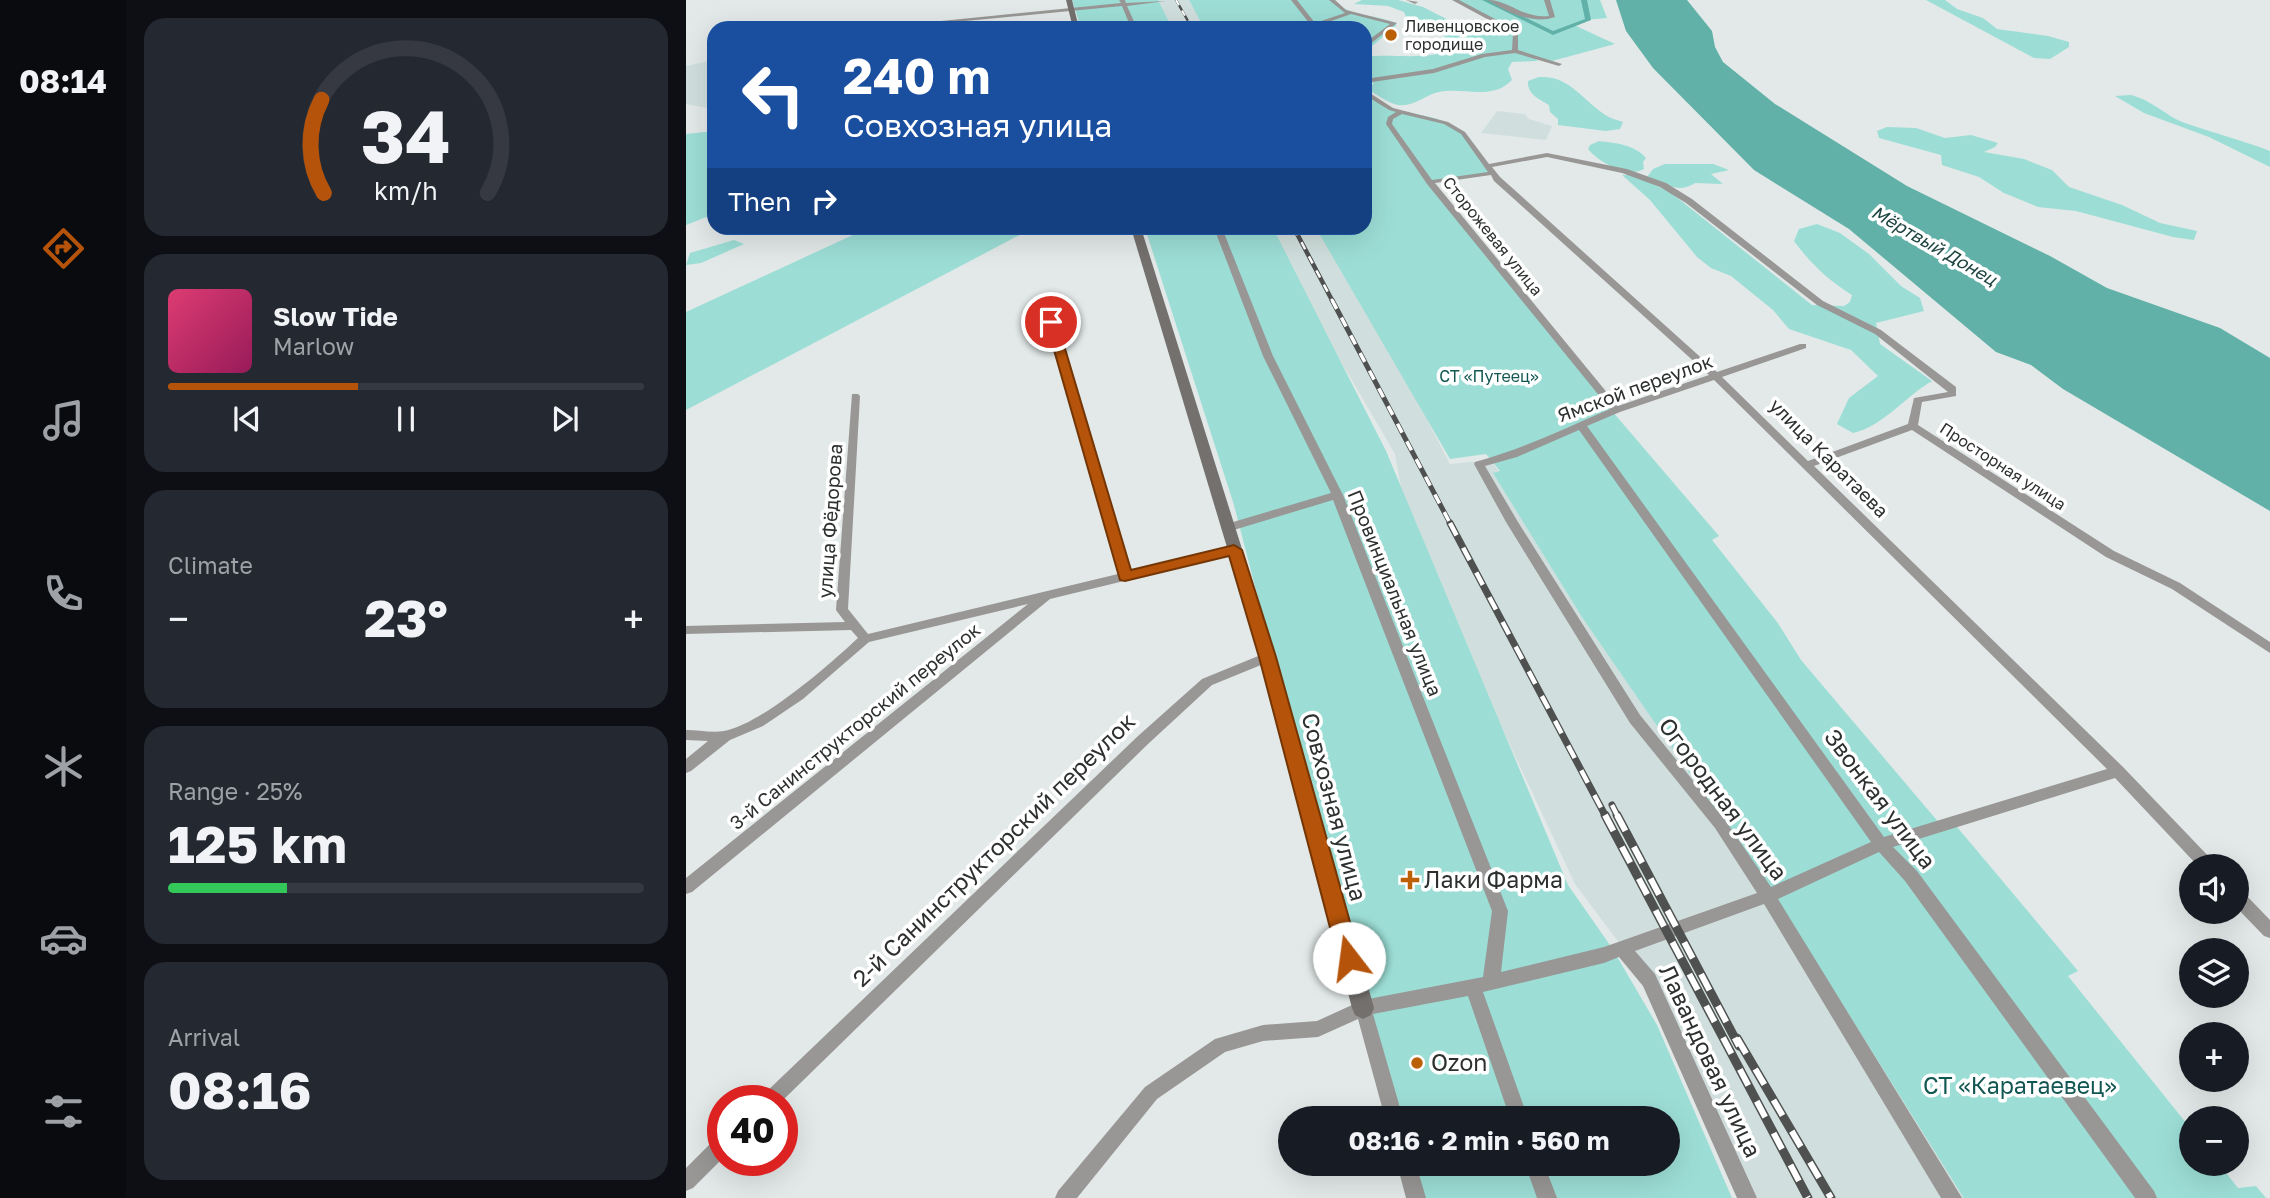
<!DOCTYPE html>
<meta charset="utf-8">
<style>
body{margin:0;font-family:"Golos Text",sans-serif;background:#242831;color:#f1f3f6;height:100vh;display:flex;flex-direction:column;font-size:26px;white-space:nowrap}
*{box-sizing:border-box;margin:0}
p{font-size:23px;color:#9ea1a6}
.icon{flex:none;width:38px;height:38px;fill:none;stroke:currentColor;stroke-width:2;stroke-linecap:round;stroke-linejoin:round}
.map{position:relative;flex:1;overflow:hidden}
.panel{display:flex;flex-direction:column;gap:18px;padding:18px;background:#0d0f14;width:560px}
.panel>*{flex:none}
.guide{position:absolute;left:21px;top:21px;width:665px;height:214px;border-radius:21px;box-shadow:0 7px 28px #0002;background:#1a4fa0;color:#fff;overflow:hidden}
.tools{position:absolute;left:1493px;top:854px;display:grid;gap:14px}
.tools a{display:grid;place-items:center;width:70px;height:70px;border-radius:50%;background:#171b24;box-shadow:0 7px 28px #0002;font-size:35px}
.speed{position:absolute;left:21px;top:1085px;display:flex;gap:14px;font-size:35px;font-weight:700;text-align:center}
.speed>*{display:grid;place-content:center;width:91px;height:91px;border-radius:50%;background:#171b24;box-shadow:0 7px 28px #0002;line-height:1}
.speed .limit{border:10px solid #d22;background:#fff;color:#111}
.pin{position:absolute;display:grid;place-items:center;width:60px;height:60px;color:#fff;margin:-30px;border:4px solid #fff;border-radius:50%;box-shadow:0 2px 7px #0007}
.me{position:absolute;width:77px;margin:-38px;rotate:345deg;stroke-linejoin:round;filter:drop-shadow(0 0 5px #0008)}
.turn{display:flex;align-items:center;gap:24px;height:147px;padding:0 21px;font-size:32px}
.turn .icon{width:91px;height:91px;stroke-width:2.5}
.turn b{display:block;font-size:49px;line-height:60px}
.then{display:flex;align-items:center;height:66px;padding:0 21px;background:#0003;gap:14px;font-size:26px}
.big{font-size:52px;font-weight:700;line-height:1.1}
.panel .card{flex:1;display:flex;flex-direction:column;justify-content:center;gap:10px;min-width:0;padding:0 24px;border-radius:21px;background:#242831}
.panel .dial{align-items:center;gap:0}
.dial svg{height:182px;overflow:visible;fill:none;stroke:#363941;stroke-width:7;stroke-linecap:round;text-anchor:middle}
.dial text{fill:#f1f3f6;stroke:none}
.song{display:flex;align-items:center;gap:21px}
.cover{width:84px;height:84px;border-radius:10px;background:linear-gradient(135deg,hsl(340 70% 55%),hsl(330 70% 35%))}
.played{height:7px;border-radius:4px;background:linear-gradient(90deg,#b45309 40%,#363941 40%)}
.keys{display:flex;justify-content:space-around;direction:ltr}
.heat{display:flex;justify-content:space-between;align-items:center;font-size:38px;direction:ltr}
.charge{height:10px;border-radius:5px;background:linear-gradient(90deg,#34c759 25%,#363941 0)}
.trip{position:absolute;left:592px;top:1106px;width:402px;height:70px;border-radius:35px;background:#171b24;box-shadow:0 7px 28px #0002;font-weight:700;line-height:70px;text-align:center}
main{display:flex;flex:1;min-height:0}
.tab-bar{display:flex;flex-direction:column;width:126px;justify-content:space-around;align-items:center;background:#090b0e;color:#9ea1a6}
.tab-bar .icon{width:49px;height:49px}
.tab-bar .current{color:#b45309}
.tab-bar b{font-size:32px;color:#f1f3f6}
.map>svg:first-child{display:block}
.built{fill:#d0dfdd}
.green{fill:#9cded6}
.water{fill:#61b1a8}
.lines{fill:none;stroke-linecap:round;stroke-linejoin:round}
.canal{fill:#61b1a8;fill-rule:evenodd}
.street{fill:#999795;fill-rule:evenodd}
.secondary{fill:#73706e;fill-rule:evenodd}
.rail-far4-casing{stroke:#4e5150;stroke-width:2.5}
.rail-far3-casing{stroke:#4e5150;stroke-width:4.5}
.rail-far2-casing{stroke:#4e5150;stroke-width:5}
.rail-far1-casing{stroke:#4e5150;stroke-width:7}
.rail-casing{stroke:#4e5150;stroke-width:9}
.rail-far4{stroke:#fff;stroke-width:2;stroke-dasharray:6;stroke-linecap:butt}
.rail-far3{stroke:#fff;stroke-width:2.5;stroke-dasharray:8;stroke-linecap:butt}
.rail-far2{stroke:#fff;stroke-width:3.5;stroke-dasharray:10;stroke-linecap:butt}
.rail-far1{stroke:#fff;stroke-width:4.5;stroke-dasharray:14;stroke-linecap:butt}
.rail{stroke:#fff;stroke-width:6;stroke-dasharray:18;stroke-linecap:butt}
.route{fill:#b45309;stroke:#753606;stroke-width:2}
.poi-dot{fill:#bb6005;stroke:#fff;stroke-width:2.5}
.labels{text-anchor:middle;stroke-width:7;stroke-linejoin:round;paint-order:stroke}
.far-poi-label{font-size:16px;fill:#2e3030;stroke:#fff;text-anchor:start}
.far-street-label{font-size:16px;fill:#2e3030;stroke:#fff}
.far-park-label{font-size:16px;fill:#125751;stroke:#fff}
.far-water-label{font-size:18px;font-style:italic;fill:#1f4541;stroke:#fff}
.street-label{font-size:19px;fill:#2e3030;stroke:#fff}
.near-street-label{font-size:23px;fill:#2e3030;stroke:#fff}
.near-poi-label{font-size:23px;fill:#2e3030;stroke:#fff;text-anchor:start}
.near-park-label{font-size:23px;fill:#125751;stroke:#fff}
</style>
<main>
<nav class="tab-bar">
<b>08:14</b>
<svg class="icon current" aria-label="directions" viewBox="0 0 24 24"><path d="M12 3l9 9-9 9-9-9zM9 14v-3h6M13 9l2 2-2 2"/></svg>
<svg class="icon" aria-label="music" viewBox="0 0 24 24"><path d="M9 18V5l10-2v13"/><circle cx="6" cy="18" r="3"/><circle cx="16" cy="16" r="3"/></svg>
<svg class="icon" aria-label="phone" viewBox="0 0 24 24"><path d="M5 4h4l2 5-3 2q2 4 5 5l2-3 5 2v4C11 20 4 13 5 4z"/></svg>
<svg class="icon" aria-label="climate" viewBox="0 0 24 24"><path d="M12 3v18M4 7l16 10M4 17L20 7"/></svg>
<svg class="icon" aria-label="car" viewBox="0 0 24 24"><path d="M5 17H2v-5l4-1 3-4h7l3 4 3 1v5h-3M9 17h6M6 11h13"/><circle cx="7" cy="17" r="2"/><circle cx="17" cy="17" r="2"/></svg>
<svg class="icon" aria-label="filters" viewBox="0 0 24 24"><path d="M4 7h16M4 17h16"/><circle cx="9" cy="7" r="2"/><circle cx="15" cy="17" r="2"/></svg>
</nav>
<section class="panel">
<div class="card dial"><svg viewBox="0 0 100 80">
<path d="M14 69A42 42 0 1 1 86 69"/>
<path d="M14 69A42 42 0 0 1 13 28" stroke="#b45309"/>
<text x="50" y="56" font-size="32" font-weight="700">34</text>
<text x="50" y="72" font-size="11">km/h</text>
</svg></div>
<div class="card">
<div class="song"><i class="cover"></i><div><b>Slow Tide</b><p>Marlow</p></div></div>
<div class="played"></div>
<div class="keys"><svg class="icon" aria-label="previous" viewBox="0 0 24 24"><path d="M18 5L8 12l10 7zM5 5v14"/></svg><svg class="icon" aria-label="pause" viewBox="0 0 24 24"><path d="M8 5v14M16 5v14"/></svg><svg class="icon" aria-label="next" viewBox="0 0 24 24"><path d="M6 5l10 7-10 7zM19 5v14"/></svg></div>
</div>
<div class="card"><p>Climate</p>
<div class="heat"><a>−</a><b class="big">23°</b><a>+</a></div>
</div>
<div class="card"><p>Range · 25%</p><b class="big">125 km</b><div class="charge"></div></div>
<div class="card"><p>Arrival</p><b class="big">08:16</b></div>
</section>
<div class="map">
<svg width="1584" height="1198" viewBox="0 0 1584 1198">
<rect width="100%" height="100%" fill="#e2e9e8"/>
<g class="built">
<polygon points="468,0 503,0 519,28 482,28"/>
<polygon points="28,60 28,109 0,104 0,66"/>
<polygon points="811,111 839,114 843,119 866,126 860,140 795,133"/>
<polygon points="577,228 632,228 725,389 764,464 805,460 1082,880 1279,1198 1064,1198 954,971 889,884 722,527 709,454"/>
</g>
<g class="green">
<polygon points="386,0 472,0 486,28 395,28"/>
<path d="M 503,0 L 647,0 C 663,17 688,14 710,23 L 710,26 L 679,52 L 679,28 L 518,28 Z"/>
<path d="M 676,0 L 712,0 L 737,7 L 780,29 L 823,29 L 825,34 L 826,29 L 767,0 L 914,0 L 921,18 L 899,20 L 888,25 L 929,44 L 866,61 L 847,57 L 852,61 L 826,62 L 822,69 L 826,80 C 806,101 778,87 753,92 C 738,95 729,107 712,105 C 702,103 692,95 683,90 L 682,86 L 688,84 L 679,75 L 681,57 C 703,53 750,62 766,47 L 754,30 L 721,20 L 718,12 L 702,6 L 668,4 Z"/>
<polygon points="1240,0 1259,0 1271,9 1297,18 1311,29 1362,36 1383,42 1383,47 1364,59 1348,58"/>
<path d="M 853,77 C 884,75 897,101 921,116 C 926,119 932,120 937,122 L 934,129 L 920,131 L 872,125 L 872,119 L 864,112 L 863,105 C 853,99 841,94 842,81 Z"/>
<path d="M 679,87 C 702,119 738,109 768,126 C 781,133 798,160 808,172 L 744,182 L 920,394 L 931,403 L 927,405 L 926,411 L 1033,536 L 1026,540 L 1091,622 L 1115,660 L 1254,824 L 1266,821 L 1392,971 L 1382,976 L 1505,1129 L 1505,1164 L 1533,1164 L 1552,1188 L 1570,1186 L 1580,1198 L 1278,1198 L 1093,903 L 896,617 L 807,473 L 814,471 L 800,454 L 764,459 L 630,228 L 679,228 Z"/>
<path d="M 1445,95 C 1468,101 1481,117 1499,123 C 1527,133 1556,140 1584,151 L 1584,167 L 1523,137 L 1458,113 L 1429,96 Z"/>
<polygon points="1201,127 1230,128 1259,138 1285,135 1312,143 1309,147 1298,152 1338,159 1366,170 1383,187 1436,205 1474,223 1511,231 1508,240 1487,237 1390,211 1352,207 1318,193 1293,177 1256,165 1255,155 1193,138 1191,131"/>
<polygon points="28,131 28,214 0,225 0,134"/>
<path d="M 913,141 C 931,143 949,145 960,158 L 957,162 L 958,169 C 941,179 913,162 902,149 L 904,145 Z"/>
<path d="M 979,164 L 1027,164 L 1043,170 L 1025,174 L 1037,184 L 1009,183 C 993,194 978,184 961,177 L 967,169 Z"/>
<path d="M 936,175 L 947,175 L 984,192 L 1126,305 L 1158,306 L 1164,302 L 1166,295 C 1142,280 1125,264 1108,241 L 1113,229 L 1131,224 L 1154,233 L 1183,254 L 1215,286 L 1234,298 L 1238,311 L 1190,323 L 1194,344 L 1246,381 C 1220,396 1196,427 1167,433 L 1151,424 L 1163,398 L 1192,376 L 1165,350 L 1103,329 L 1087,310 L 1045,276 L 1025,268 L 1011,257 L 964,200 Z"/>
<polygon points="182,228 347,228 0,410 0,312"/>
<polygon points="459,228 587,228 700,451 882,885 926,948 971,1025 1046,1198 739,1198 728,1164 982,1164 982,1118 714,1118 673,989 548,505"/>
<polygon points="48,240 58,244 15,263 0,265 4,253"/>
</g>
<polygon class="water" points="930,0 1001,0 1026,31 1029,47 1037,62 1089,104 1221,186 1364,256 1421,288 1534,328 1584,358 1584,511 1377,389 1345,365 1310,352 1163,229 1068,170 967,68 940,31"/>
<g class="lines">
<polygon class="canal" points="796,0 804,0 867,31 899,19 895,0 901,0 905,20 867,35"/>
<g class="street">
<polygon points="433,0 439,0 440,3 480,1 441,6 451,28 445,28 436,6 206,28 186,28 435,3"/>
<polygon points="605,0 611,0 629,23 659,13 643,0 649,0 660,10 711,23 679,48 679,43 704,24 665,14 631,26 633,28 627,28"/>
<polygon points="720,0 732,2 729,4"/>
<polygon points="766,0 773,0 832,31 832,50 876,64 873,66 829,53 799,57 748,73 679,83 679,79 747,69 796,54 826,50 827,33"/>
<path d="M 802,0 C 823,0 837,19 863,16 L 858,0 L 864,0 L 869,17 C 847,25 821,12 802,0 Z"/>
<path d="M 679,90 L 707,108 L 762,122 L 779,132 L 803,164 L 861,153 L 941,169 L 980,183 L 1006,199 L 1137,301 L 1195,330 L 1270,387 L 1270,396 L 1236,402 L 1232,425 L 1428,551 L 1494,583 L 1584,642 L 1584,653 L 1486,589 L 1420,557 L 1226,430 L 1128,466 L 1437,767 L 1527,861 L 1530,866 L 1512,866 L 1429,778 L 1207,847 L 1231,871 L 1468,1191 L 1471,1198 L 1449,1198 L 1219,881 L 1193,852 L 1092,899 L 1276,1198 L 1255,1198 L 1078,904 L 949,951 L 969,974 L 1071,1198 L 1051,1198 L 957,986 L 933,957 L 918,963 L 797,992 L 842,1118 L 824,1118 L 782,996 L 687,1014 L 717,1118 L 699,1118 L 672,1019 L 632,1037 L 577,1041 L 539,1052 L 471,1099 L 391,1198 L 369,1198 L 372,1191 L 459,1087 L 529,1039 L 577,1025 L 631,1021 L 677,1000 L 797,977 L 806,911 L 647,500 L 541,532 L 535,528 L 537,525 L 645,493 L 577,356 L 528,228 L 536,228 L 587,356 L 657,495 L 822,911 L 815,972 L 918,947 L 1071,893 L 1029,828 L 944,723 L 820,522 L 788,464 L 789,462 C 837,449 880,428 924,409 L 741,184 L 700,124 L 702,117 L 710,112 L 703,110 L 679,95 ZM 716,114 L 758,124 L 775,134 L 802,172 L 746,180 L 706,124 L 707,119 ZM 861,157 L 936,173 L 974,187 L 1000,203 L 1131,305 L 1189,334 L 1262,392 L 1228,398 L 1222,424 L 1122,461 L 1036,377 L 1120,348 L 1120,344 L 1114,344 L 1031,372 L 814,177 L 806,167 ZM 805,175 L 808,181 L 1023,375 L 932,406 L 749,183 ZM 1028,380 L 1421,769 L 1198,837 L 901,426 L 934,412 ZM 893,430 L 1185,842 L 1085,887 L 1039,820 L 954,715 L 832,522 L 799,466 L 831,457 Z"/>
<path d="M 360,300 L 364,303 L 444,571 L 549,546 L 555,550 L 549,554 L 364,599 L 6,892 L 0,894 L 0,878 L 342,604 L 183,642 L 117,699 L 77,726 L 44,740 L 5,771 L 0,773 L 0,759 L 22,741 L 0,740 L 0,730 C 12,730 26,733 38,731 C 76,724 143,665 172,638 L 165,630 L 0,634 L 0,626 L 159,622 L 150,610 L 166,394 L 172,394 L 174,396 L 162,609 L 182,634 L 432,574 L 356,303 Z"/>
<polygon points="582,652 587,654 588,657 587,660 526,685 462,744 96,1101 74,1101 77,1095 452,736 516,679"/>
<polygon points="1550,889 1556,891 1584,920 1584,938 1578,936 1550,907"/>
<polygon points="37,1136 37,1158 7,1188 0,1191 0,1168 30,1138"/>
<polygon points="711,1164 730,1164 740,1198 720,1198"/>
<polygon points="839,1164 858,1164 871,1198 851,1198"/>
</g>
<g class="secondary">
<polygon points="380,0 386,0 393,28 387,28"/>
<polygon points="445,228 455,228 590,657 688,1008 685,1015 677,1019 669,1015 666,1008 574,657"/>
</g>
<g class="rail-far4-casing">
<polyline id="rail-far4" points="490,0 506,28"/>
</g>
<g class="rail-far3-casing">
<polyline id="rail-far3" points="608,228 647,302"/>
</g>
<g class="rail-far2-casing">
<polyline id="rail-far2" points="646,300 765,525"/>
</g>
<g class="rail-far1-casing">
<g id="rail-far1">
<polyline points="764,523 920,817"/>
<polyline points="926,805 932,817"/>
</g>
</g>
<g class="rail-casing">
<g id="rail">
<polyline points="919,815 1122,1198"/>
<polyline points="931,815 1053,1046"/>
<polyline points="1051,1038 1145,1198"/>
</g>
</g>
<use href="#rail-far4" class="rail-far4"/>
<use href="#rail-far3" class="rail-far3"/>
<use href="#rail-far2" class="rail-far2"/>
<use href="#rail-far1" class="rail-far1"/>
<use href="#rail" class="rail"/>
</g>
<polygon class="route" points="365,318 371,322 445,570 548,545 556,550 590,657 674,958 671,965 663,968 656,965 652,958 573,657 543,556 439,581 434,580 360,322"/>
<g class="poi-dot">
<circle cx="705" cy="35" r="7"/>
<path d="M720.5 869.5h7v7h7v7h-7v7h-7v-7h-7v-7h7z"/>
<circle cx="731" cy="1063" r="7"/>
</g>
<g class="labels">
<g class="far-poi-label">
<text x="719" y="32">Ливенцовское<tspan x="719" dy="18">городище</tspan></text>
</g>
<g class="far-street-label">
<text transform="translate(807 236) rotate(51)" y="6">Сторожевая улица</text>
<text transform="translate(1317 466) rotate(33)" y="6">Просторная улица</text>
</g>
<g class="far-park-label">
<text x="803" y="382">СТ «Путеец»</text>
</g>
<g class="far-water-label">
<text transform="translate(1248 246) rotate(30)" y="6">Мёртвый Донец</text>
</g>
<g class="street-label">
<text transform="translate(949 388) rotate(-20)" y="7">Ямской переулок</text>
<text transform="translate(1143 458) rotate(45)" y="7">улица Каратаева</text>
<text transform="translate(144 521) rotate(-86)" y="7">улица Фёдорова</text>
<text transform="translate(709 593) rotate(68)" y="7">Провинциальная улица</text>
<text transform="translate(169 726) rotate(-39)" y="7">3-й Санинструкторский переулок</text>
</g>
<g class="near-street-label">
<text transform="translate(1037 799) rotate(53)" y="8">Огородная улица</text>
<text transform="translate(1194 799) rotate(53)" y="8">Звонкая улица</text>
<text transform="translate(648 807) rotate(75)" y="8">Совхозная улица</text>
<text transform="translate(308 850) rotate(-44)" y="8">2-й Санинструкторский переулок</text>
<text transform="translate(1024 1061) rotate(65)" y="8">Лавандовая улица</text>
</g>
<g class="near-poi-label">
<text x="738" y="888">Лаки Фарма</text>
<text x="745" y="1071">Ozon</text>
</g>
<g class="near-park-label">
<text x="1334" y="1094">СТ «Каратаевец»</text>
</g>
</g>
</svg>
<div class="tools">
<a><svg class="icon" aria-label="sound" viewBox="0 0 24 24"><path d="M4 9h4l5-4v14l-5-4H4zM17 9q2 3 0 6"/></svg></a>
<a><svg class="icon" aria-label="layers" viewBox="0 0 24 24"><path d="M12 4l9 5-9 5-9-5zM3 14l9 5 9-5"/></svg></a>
<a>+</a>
<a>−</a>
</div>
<div class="speed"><div class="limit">40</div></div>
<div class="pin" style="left:365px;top:322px;background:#d93025"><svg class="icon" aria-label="arrive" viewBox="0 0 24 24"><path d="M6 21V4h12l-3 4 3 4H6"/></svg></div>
<svg class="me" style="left:663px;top:958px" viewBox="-20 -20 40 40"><circle r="19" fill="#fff"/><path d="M0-13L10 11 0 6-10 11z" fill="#b45309"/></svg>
<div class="trip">08:16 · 2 min · 560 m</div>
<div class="guide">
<div class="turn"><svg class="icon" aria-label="left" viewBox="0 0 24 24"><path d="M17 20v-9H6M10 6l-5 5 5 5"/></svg><div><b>240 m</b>Совхозная улица</div></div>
<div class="then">Then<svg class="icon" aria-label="right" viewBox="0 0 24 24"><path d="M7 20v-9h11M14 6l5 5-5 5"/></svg></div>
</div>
</div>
</main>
